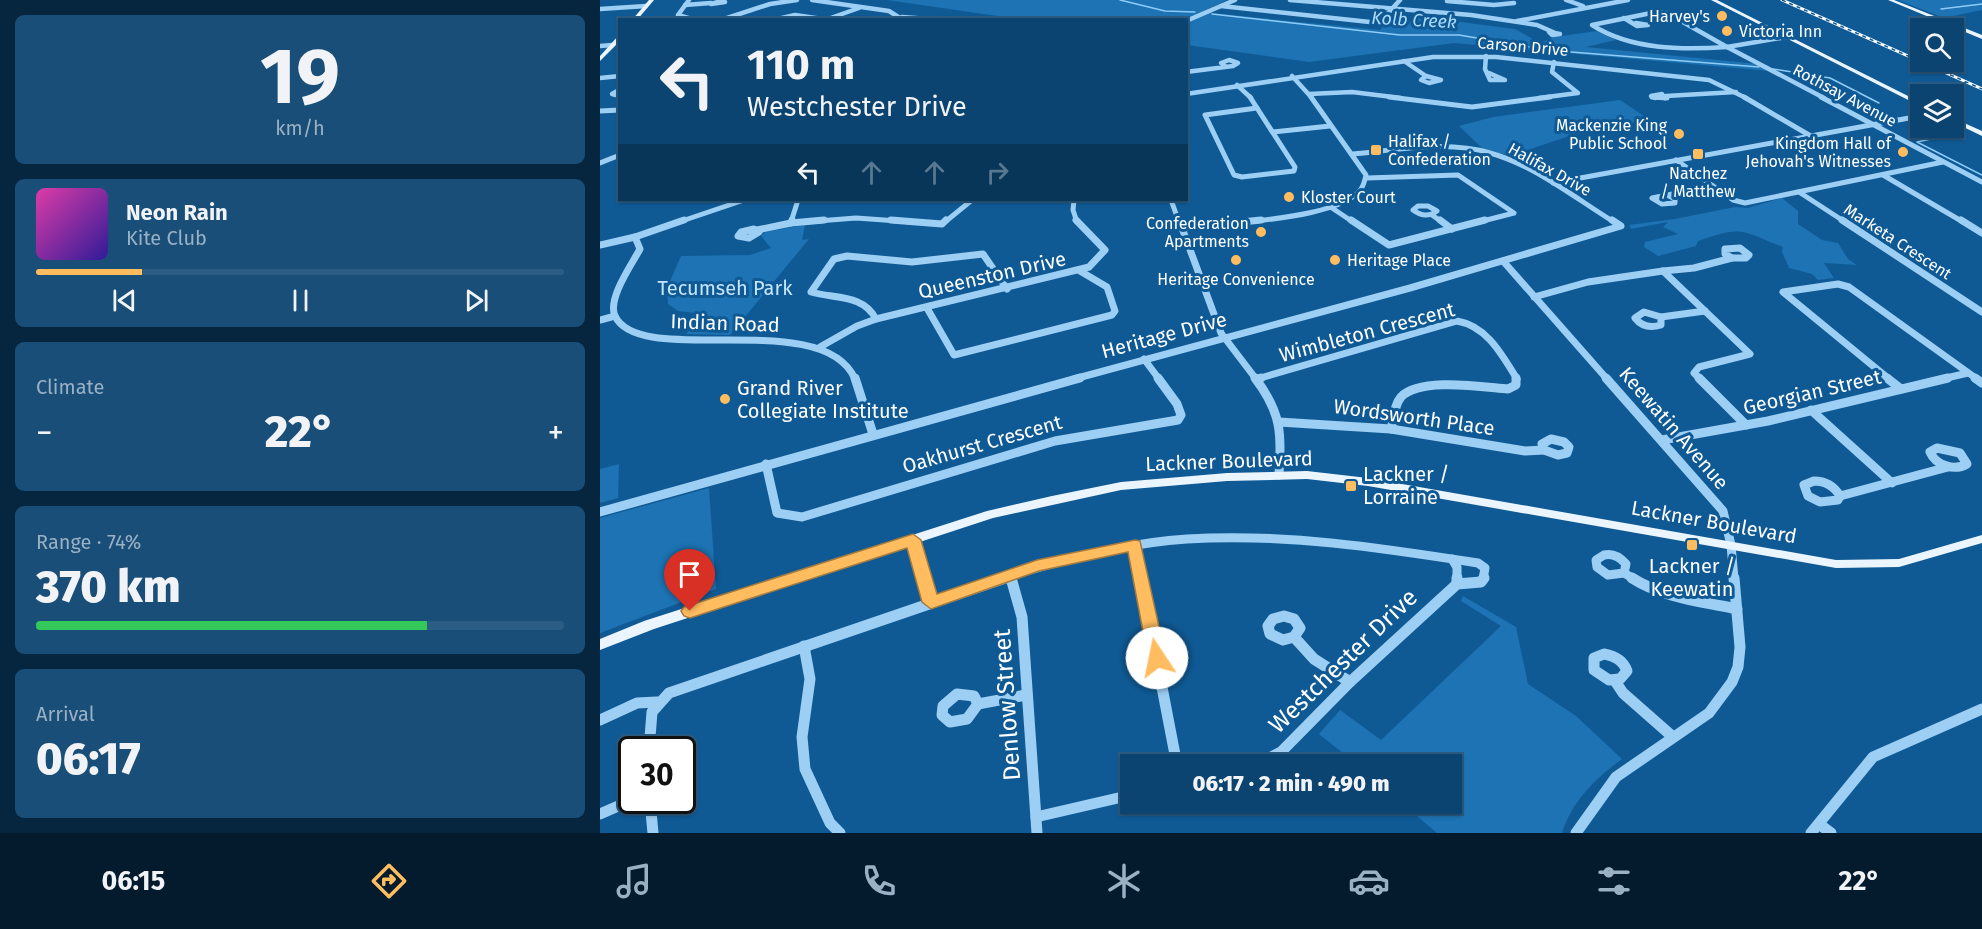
<!DOCTYPE html>
<meta charset="utf-8">
<style>
body{margin:0;font-family:"Fira Sans",sans-serif;background:#194e78;color:#f1f3f6;height:100vh;display:flex;flex-direction:column;font-size:22px;white-space:nowrap}
*{box-sizing:border-box;margin:0}
p{font-size:20px;color:#9ab0c3}
.icon{flex:none;width:33px;height:33px;fill:none;stroke:currentColor;stroke-width:2;stroke-linecap:round;stroke-linejoin:round}
.map{position:relative;flex:1;overflow:hidden}
.sheet{display:flex;flex-direction:column;gap:15px;padding:15px;background:#06253e;width:600px}
.sheet>*{flex:none}
.top-card{position:absolute;left:18px;top:18px;width:570px;height:183px;border-radius:0px;box-shadow:0 2px 4px #0004,0 0 0 2px #2b5c83;background:#0b4470;color:#f1f3f6;overflow:hidden}
.controls{position:absolute;left:1310px;top:18px;display:grid;gap:12px}
.controls a{display:grid;place-items:center;width:54px;height:54px;border-radius:0px;background:#0b4470;box-shadow:0 2px 4px #0004,0 0 0 2px #2b5c83;font-size:30px}
.speed{position:absolute;left:18px;top:736px;display:flex;gap:12px;font-size:30px;font-weight:700;text-align:center}
.speed>*{display:grid;place-content:center;width:78px;height:78px;border-radius:50%;background:#0b4470;box-shadow:0 2px 4px #0004,0 0 0 2px #2b5c83;line-height:1}
.speed .limit{border:3px solid #111;border-radius:9px;background:#fff;color:#111}
.pin{position:absolute;display:grid;place-items:center;width:51px;height:51px;color:#fff;margin:-62px -26px;border-radius:50% 50% 50% 0;rotate:-45deg;box-shadow:0 0 6px #0007}
.pin .icon{rotate:45deg}
.me{position:absolute;width:66px;margin:-33px;rotate:349deg;stroke-linejoin:round;filter:drop-shadow(0 0 4px #0008)}
.turn{display:flex;align-items:center;gap:21px;height:126px;padding:0 30px;font-size:27px}
.turn .icon{width:78px;height:78px;stroke-width:2.5}
.turn b{display:block;font-size:42px;line-height:51px}
.lanes{display:flex;align-items:center;height:57px;padding:0 30px;background:#0003;justify-content:center;gap:30px;direction:ltr}
.lanes .off{opacity:.35}
.big{font-size:45px;font-weight:800;line-height:1.1}
.sheet .tile{flex:1;display:flex;flex-direction:column;justify-content:center;gap:9px;min-width:0;padding:0 21px;border-radius:9px;background:#194e78}
.sheet .dial{align-items:center;gap:0}
.dial b{font-size:78px;line-height:1}
.song{display:flex;align-items:center;gap:18px}
.cover{width:72px;height:72px;border-radius:9px;background:linear-gradient(135deg,hsl(320 70% 55%),hsl(250 70% 35%))}
.played{height:6px;border-radius:3px;background:linear-gradient(90deg,#ffbd60 20%,#2b5c83 20%)}
.keys{display:flex;justify-content:space-around;direction:ltr}
.heat{display:flex;justify-content:space-between;align-items:center;font-size:33px;direction:ltr}
.charge{height:9px;border-radius:4px;background:linear-gradient(90deg,#34c759 74%,#2b5c83 0)}
.trip{position:absolute;left:520px;top:754px;width:342px;height:60px;border-radius:0px;background:#0b4470;box-shadow:0 2px 4px #0004,0 0 0 2px #2b5c83;font-weight:800;line-height:60px;text-align:center}
.menu{display:flex;height:96px;justify-content:space-around;align-items:center;background:#041b2d;color:#9ab0c3}
.menu .icon{width:42px;height:42px}
.menu .current{color:#ffbd60}
.menu b{font-size:27px;color:#f1f3f6}
main{display:flex;flex:1;min-height:0}
.map>svg:first-child{display:block}
.green{fill:#1d73b3}
.lines{fill:none;stroke-linecap:round;stroke-linejoin:round}
.stream{stroke:#8eccf8;stroke-width:1.5}
.minor-far4{stroke:#9dcff4;stroke-width:4.5}
.minor-far3{stroke:#9dcff4;stroke-width:5}
.minor-far2{stroke:#9dcff4;stroke-width:7}
.minor-far1{stroke:#9dcff4;stroke-width:9}
.minor{stroke:#9dcff4;stroke-width:11}
.major{fill:#eaf5ff;fill-rule:evenodd}
.rail-casing{stroke:#fff;stroke-width:3}
.rail{stroke:#0f5a95;stroke-width:1.5;stroke-dasharray:4;stroke-linecap:butt}
.route{fill:#ffbd60;stroke:#a67b3e;stroke-width:1.5}
.poi-dot{fill:#ffbd60;stroke:#0f5a95;stroke-width:2}
.labels{text-anchor:middle;stroke-width:6;stroke-linejoin:round;paint-order:stroke}
.far-poi-label{font-size:16px;fill:#fff;stroke:#0f5a95;text-anchor:end}
.far-street-label{font-size:16px;fill:#fff;stroke:#0f5a95}
.far-water-label{font-size:18px;font-style:italic;fill:#a9d9fb;stroke:#0f5a95}
.street-label{font-size:20px;fill:#fff;stroke:#0f5a95}
.park-label{font-size:20px;fill:#c5e6fe;stroke:#0f5a95}
.poi-label{font-size:20px;fill:#fff;stroke:#0f5a95;text-anchor:start}
.near-street-label{font-size:24px;fill:#fff;stroke:#0f5a95}
</style>
<main>
<section class="sheet">
<div class="tile dial"><b>19</b><p>km/h</p></div>
<div class="tile">
<div class="song"><i class="cover"></i><div><b>Neon Rain</b><p>Kite Club</p></div></div>
<div class="played"></div>
<div class="keys"><svg class="icon" aria-label="previous" viewBox="0 0 24 24"><path d="M18 5L8 12l10 7zM5 5v14"/></svg><svg class="icon" aria-label="pause" viewBox="0 0 24 24"><path d="M8 5v14M16 5v14"/></svg><svg class="icon" aria-label="next" viewBox="0 0 24 24"><path d="M6 5l10 7-10 7zM19 5v14"/></svg></div>
</div>
<div class="tile"><p>Climate</p>
<div class="heat"><a>−</a><b class="big">22°</b><a>+</a></div>
</div>
<div class="tile"><p>Range · 74%</p><b class="big">370 km</b><div class="charge"></div></div>
<div class="tile"><p>Arrival</p><b class="big">06:17</b></div>
</section>
<div class="map">
<svg width="1382" height="833" viewBox="0 0 1382 833">
<rect width="100%" height="100%" fill="#0f5a95"/>
<g class="green">
<polygon points="287,0 627,0 602,12 780,30 787,22 809,24 813,18 822,17 915,29 940,43 954,37 997,31 1016,40 986,47 1158,64 1170,71 854,43 709,62 587,45 586,20 418,19"/>
<polygon points="1298,0 1382,0 1382,10 1344,18"/>
<polygon points="1020,100 1050,120 990,129 910,156 883,149 859,126 893,117"/>
<path d="M 1182,198 L 1198,211 L 1198,224 L 1222,240 L 1238,243 L 1248,259 L 1257,265 L 1224,263 L 1234,278 L 1218,280 L 1212,274 L 1189,268 L 1182,252 L 1183,247 C 1140,231 1145,225 1098,241 L 1096,246 L 1058,256 L 1044,247 L 1045,242 L 1078,234 L 1063,227 L 1068,222 L 1031,229 L 1029,225 L 1075,219 L 1135,207 L 1148,208 Z"/>
<polygon points="205,225 202,240 209,239 130,335 86,334 104,314 78,311 68,304 67,288 81,256 150,255 171,248 161,236 165,232"/>
<polygon points="19,464 18,498 0,503 0,469"/>
<polygon points="109,488 116,589 0,633 0,518"/>
<path d="M 863,596 L 916,627 L 928,684 L 976,716 L 1022,759 C 996,778 972,801 962,833 L 837,833 L 803,804 L 852,804 L 852,765 L 758,765 L 719,734 L 740,710 L 781,740 L 901,626 L 861,601 Z"/>
</g>
<g class="lines">
<g class="stream">
<polyline points="520,0 565,11 595,12"/>
<polyline points="1341,9 1382,4"/>
<polyline points="612,14 800,35 859,35 942,49"/>
<polyline points="946,50 1159,67"/>
<polyline points="1173,69 1230,78 1279,103"/>
<polyline points="1311,120 1320,124"/>
<polyline points="1329,128 1345,136 1317,142 1382,175"/>
</g>
<g class="minor-far4">
<polyline points="89,0 78,15 95,20"/>
<polyline points="212,0 289,11 303,20"/>
<polyline points="690,0 871,15 937,25 953,32"/>
<polyline points="966,0 983,6"/>
<polygon points="121,1 125,2 111,4"/>
<polyline points="847,1 894,5 914,3"/>
<polyline points="85,5 111,3"/>
<polyline points="621,6 779,23 800,0"/>
<polyline points="0,9 46,6"/>
<path d="M 1056,12 L 1067,13 L 1127,47 C 1082,50 1031,50 992,25 Z"/>
<polyline points="302,17 342,20"/>
<polyline points="1024,18 1037,26 1048,25 1036,23"/>
<polyline points="121,20 170,4 197,0"/>
<polyline points="173,20 195,15 229,20"/>
<polyline points="225,20 259,8"/>
<polyline points="586,21 635,0"/>
<polyline points="917,21 1028,0"/>
<polygon points="949,32 960,34 952,35"/>
<polyline points="0,46 12,45"/>
<polyline points="1127,47 1224,98"/>
<polyline points="1127,47 1186,37"/>
<polyline points="886,56 885,69 890,80 905,80 889,73"/>
<polyline points="804,61 826,76"/>
<polyline points="586,72 633,66 638,63 629,60 621,63 625,66"/>
<polyline points="692,76 712,98"/>
<polygon points="826,76 841,80 829,83 821,80"/>
<polyline points="0,78 20,76"/>
<polyline points="637,85 651,98"/>
<polyline points="19,90 12,94 20,96"/>
<polyline points="586,94 833,57 896,57 1109,80 1146,98"/>
<polyline points="709,94 752,92 801,98"/>
<polyline points="1066,96 1136,92"/>
<polyline points="939,98 978,93 952,72 954,62"/>
<polyline points="1055,98 1051,96 1062,94 1065,98"/>
</g>
<g class="minor-far3">
<polyline points="650,97 657,108"/>
<polyline points="789,97 872,107 950,97"/>
<polyline points="1052,97 1067,98 1065,97"/>
<polyline points="1144,97 1209,135"/>
<polyline points="1221,97 1382,182"/>
<polygon points="657,108 695,167 694,171 642,177 634,175 605,115"/>
<polyline points="0,111 20,110"/>
<polyline points="673,132 730,126"/>
<path d="M 753,154 C 797,150 847,140 890,153 C 934,165 975,198 1014,222"/>
<polyline points="1076,160 1133,200 1145,203 1343,162"/>
<polyline points="0,163 20,155"/>
<polyline points="1283,175 1363,222"/>
<polyline points="767,178 858,175 914,213 879,222"/>
<polyline points="953,183 1320,116"/>
<polyline points="1199,192 1245,222"/>
<polyline points="1069,196 1075,199 1075,203 1062,204 1052,198 1113,186"/>
<polyline points="445,200 448,200"/>
<polyline points="474,200 473,210 477,222"/>
<polyline points="571,200 579,222"/>
<path d="M 818,206 L 828,206 L 837,211 C 829,217 821,216 813,210 Z"/>
<polyline points="732,208 753,222"/>
<polyline points="832,215 842,222"/>
<polyline points="79,222 144,200"/>
<polyline points="191,222 198,200"/>
<polyline points="205,222 256,218 312,222"/>
<polyline points="345,222 372,200"/>
<path d="M 648,222 C 674,219 746,212 761,189 C 764,185 765,179 766,175 L 711,97"/>
</g>
<g class="minor-far2">
<polyline points="291,220 342,224 346,220"/>
<polyline points="579,220 621,333 656,379"/>
<polyline points="751,220 789,245 885,220"/>
<polyline points="840,220 852,229"/>
<polyline points="1242,220 1382,312"/>
<polyline points="1361,220 1382,233"/>
<polyline points="191,223 192,220"/>
<polyline points="582,228 661,220"/>
<polygon points="154,229 159,232 149,238 138,236 141,232"/>
<polyline points="157,230 191,223 224,220"/>
<path d="M 35,237 L 40,249 C 32,264 7,299 15,316 C 40,369 223,306 255,379"/>
<polyline points="0,245 35,237 84,220"/>
<polygon points="1140,248 1149,255 1146,258 1132,258 1125,254 1125,249"/>
<polyline points="903,261 1007,379"/>
<polyline points="1063,271 1094,268 1132,258"/>
<polyline points="934,297 988,282 1063,271 1150,354 1099,367 1094,373 1100,379"/>
<polyline points="327,308 354,355 512,315 515,311 507,287 480,271"/>
<path d="M 1044,312 L 1061,317 L 1061,325 C 1051,328 1042,327 1035,318 Z"/>
<polyline points="1061,317 1105,311"/>
<path d="M 276,319 C 263,294 235,299 211,292 L 234,259 L 247,256 L 312,262 L 383,254 L 407,289"/>
<polyline points="0,320 15,316"/>
<polyline points="220,347 257,326 276,319 489,267 505,250 476,220"/>
<polyline points="544,359 559,379"/>
<polyline points="474,379 810,288 1021,226 1012,220"/>
<path d="M 657,379 L 857,321 C 887,326 902,355 917,379"/>
<polyline points="1289,379 1183,292 1238,284 1249,287 1377,379"/>
<polyline points="1342,379 1368,373"/>
</g>
<g class="minor-far1">
<polyline points="255,378 273,434"/>
<path d="M 655,378 C 681,412 682,433 679,475"/>
<polyline points="1006,378 1123,511 1131,545 1134,579"/>
<polyline points="1099,378 1146,425"/>
<polyline points="1287,378 1301,389"/>
<polyline points="1375,378 1382,383"/>
<polyline points="657,379 661,378"/>
<polyline points="1211,410 1292,483"/>
<polyline points="679,422 791,429 925,451 944,450"/>
<path d="M 791,429 C 794,419 794,405 801,397 C 820,377 882,387 908,389 L 916,385 L 916,378"/>
<polygon points="951,439 964,442 969,447 967,453 958,455 944,450 942,444"/>
<polyline points="1062,440 1168,421 1348,378"/>
<path d="M 1337,448 L 1360,453 L 1367,464 C 1355,471 1336,466 1330,452 Z"/>
<polyline points="166,464 177,513 202,517 455,441 578,420 581,415 577,404 558,378"/>
<path d="M 1214,481 C 1226,481 1234,486 1240,496 L 1238,500 L 1220,502 L 1208,496 L 1204,485 Z"/>
<polyline points="1240,496 1348,467"/>
<polyline points="0,512 480,378"/>
<polyline points="313,540 324,579"/>
<polyline points="535,545 542,579"/>
<path d="M 1004,555 C 1013,553 1020,557 1026,564 L 1024,573 L 1008,575 L 997,567 L 996,560 Z"/>
<polyline points="852,559 857,567 857,579"/>
<polyline points="1024,573 1034,579"/>
<polyline points="410,575 411,579"/>
<path d="M 400,579 C 460,560 524,543 587,539 C 685,533 782,548 878,563 L 885,568 L 883,579"/>
</g>
<g class="minor">
<polyline points="324,578 331,602"/>
<polyline points="411,578 422,617 437,833"/>
<polyline points="541,578 577,765"/>
<polyline points="857,578 857,584"/>
<path d="M 1032,578 C 1061,597 1103,602 1137,609"/>
<polygon points="684,616 694,619 700,628 694,637 683,640 670,634 668,626 673,619"/>
<polyline points="694,637 714,659 750,682"/>
<polyline points="204,646 210,679 202,737 205,769 230,823 240,833"/>
<path d="M 1004,654 C 1015,656 1023,660 1027,671 L 1020,679 L 1009,680 L 994,670 L 994,658 Z"/>
<polyline points="1015,681 1023,693 1073,737"/>
<polygon points="357,694 374,696 378,704 367,719 350,722 342,715 343,706"/>
<polyline points="378,704 426,695"/>
<polyline points="0,720 37,703 57,702"/>
<polyline points="49,750 52,712 69,693 405,578"/>
<polyline points="656,765 681,752 750,682 857,584 881,582 884,578"/>
<polyline points="50,801 53,833"/>
<polyline points="0,814 32,800"/>
<polyline points="436,817 531,795"/>
<polyline points="1219,824 1231,833"/>
<polyline points="976,833 1016,777 1109,713 1132,682 1138,667 1140,647 1134,578"/>
<polyline points="1211,833 1273,757 1382,709"/>
</g>
<g class="major">
<polygon points="49,0 54,0 37,20 32,20"/>
<polygon points="1111,0 1117,0 1320,102 1320,106"/>
<polygon points="1288,0 1294,0 1382,35 1382,39"/>
<polygon points="18,36 20,36 20,41 0,61 0,56"/>
<polygon points="1353,118 1382,131 1382,136 1353,122"/>
<polygon points="707,471 768,478 1236,560 1299,559 1382,535 1382,543 1299,567 1236,568 768,486 707,479 627,481 521,490 393,518 54,629 0,650 0,639 44,621 387,511 452,496 521,482 627,473"/>
</g>
<g class="rail-casing">
<polyline id="rail" points="1182,0 1382,89"/>
</g>
<use href="#rail" class="rail"/>
</g>
<polygon class="route" points="313,534 321,540 337,594 437,560 535,540 540,541 566,658 563,663 550,663 548,658 528,552 439,571 331,609 322,602 307,548 90,618 84,616 81,611 84,607"/>
<g class="poi-dot">
<circle cx="1122" cy="16" r="6"/>
<circle cx="1127" cy="31" r="6"/>
<circle cx="1079" cy="134" r="6"/>
<rect x="770" y="144" width="12" height="12" rx="3"/>
<circle cx="1303" cy="152" r="6"/>
<rect x="1092" y="148" width="12" height="12" rx="3"/>
<circle cx="689" cy="197" r="6"/>
<circle cx="661" cy="232" r="6"/>
<circle cx="636" cy="260" r="6"/>
<circle cx="735" cy="260" r="6"/>
<circle cx="125" cy="399" r="6"/>
<rect x="745" y="480" width="12" height="12" rx="3"/>
<rect x="1086" y="539" width="12" height="12" rx="3"/>
</g>
<g class="labels">
<g class="far-poi-label">
<text x="1110" y="22">Harvey's</text>
<text x="1139" y="37" text-anchor="start">Victoria Inn</text>
<text x="1067" y="131">Mackenzie King<tspan x="1067" dy="18">Public School</tspan></text>
<text x="788" y="147" text-anchor="start">Halifax /<tspan x="788" dy="18">Confederation</tspan></text>
<text x="1291" y="149">Kingdom Hall of<tspan x="1291" dy="18">Jehovah's Witnesses</tspan></text>
<text x="1098" y="179" text-anchor="middle">Natchez<tspan x="1098" dy="18">/ Matthew</tspan></text>
<text x="701" y="203" text-anchor="start">Kloster Court</text>
<text x="649" y="229">Confederation<tspan x="649" dy="18">Apartments</tspan></text>
<text x="747" y="266" text-anchor="start">Heritage Place</text>
<text x="636" y="285" text-anchor="middle">Heritage Convenience</text>
</g>
<g class="far-street-label">
<text transform="translate(923 46) rotate(5)" y="6">Carson Drive</text>
<text transform="translate(1245 95) rotate(28)" y="6">Rothsay Avenue</text>
<text transform="translate(950 169) rotate(29)" y="6">Halifax Drive</text>
<text transform="translate(1298 241) rotate(33)" y="6">Marketa Crescent</text>
</g>
<g class="far-water-label">
<text transform="translate(814 20) rotate(3)" y="6">Kolb Creek</text>
</g>
<g class="street-label">
<text transform="translate(392 275) rotate(-13)" y="7">Queenston Drive</text>
<text transform="translate(125 323) rotate(2)" y="7">Indian Road</text>
<text transform="translate(767 332) rotate(-15)" y="7">Wimbleton Crescent</text>
<text transform="translate(564 335) rotate(-15)" y="7">Heritage Drive</text>
<text transform="translate(1212 392) rotate(-13)" y="7">Georgian Street</text>
<text transform="translate(814 417) rotate(8)" y="7">Wordsworth Place</text>
<text transform="translate(1074 428) rotate(49)" y="7">Keewatin Avenue</text>
<text transform="translate(382 444) rotate(-16)" y="7">Oakhurst Crescent</text>
<text transform="translate(629 461) rotate(-2)" y="7">Lackner Boulevard</text>
<text transform="translate(1114 522) rotate(10)" y="7">Lackner Boulevard</text>
</g>
<g class="park-label">
<text x="125" y="295">Tecumseh Park</text>
</g>
<g class="poi-label">
<text x="137" y="395">Grand River<tspan x="137" dy="23">Collegiate Institute</tspan></text>
<text x="763" y="481">Lackner /<tspan x="763" dy="23">Lorraine</tspan></text>
<text x="1092" y="573" text-anchor="middle">Lackner /<tspan x="1092" dy="23">Keewatin</tspan></text>
</g>
<g class="near-street-label">
<text transform="translate(743 661) rotate(-44)" y="8">Westchester Drive</text>
<text transform="translate(407 705) rotate(-94)" y="8">Denlow Street</text>
</g>
</g>
</svg>
<div class="controls">
<a><svg class="icon" aria-label="search" viewBox="0 0 24 24"><circle cx="10" cy="10" r="6"/><path d="M15 15l6 6"/></svg></a>
<a><svg class="icon" aria-label="layers" viewBox="0 0 24 24"><path d="M12 4l9 5-9 5-9-5zM3 14l9 5 9-5"/></svg></a>
</div>
<div class="speed"><div class="limit">30</div></div>
<div class="pin" style="left:90px;top:611px;background:#d93025"><svg class="icon" aria-label="arrive" viewBox="0 0 24 24"><path d="M6 21V4h12l-3 4 3 4H6"/></svg></div>
<svg class="me" style="left:557px;top:658px" viewBox="-20 -20 40 40"><circle r="19" fill="#fff"/><path d="M0-13L10 11 0 6-10 11z" fill="#ffbd60"/></svg>
<div class="trip">06:17 · 2 min · 490 m</div>
<div class="top-card">
<div class="turn"><svg class="icon" aria-label="left" viewBox="0 0 24 24"><path d="M17 20v-9H6M10 6l-5 5 5 5"/></svg><div><b>110 m</b>Westchester Drive</div></div>
<div class="lanes"><svg class="icon" aria-label="left" viewBox="0 0 24 24"><path d="M17 20v-9H6M10 6l-5 5 5 5"/></svg><svg class="icon off" aria-label="ahead" viewBox="0 0 24 24"><path d="M12 20V5M6 11l6-6 6 6"/></svg><svg class="icon off" aria-label="ahead" viewBox="0 0 24 24"><path d="M12 20V5M6 11l6-6 6 6"/></svg><svg class="icon off" aria-label="right" viewBox="0 0 24 24"><path d="M7 20v-9h11M14 6l5 5-5 5"/></svg></div>
</div>
</div>
</main>
<nav class="menu">
<b>06:15</b>
<svg class="icon current" aria-label="directions" viewBox="0 0 24 24"><path d="M12 3l9 9-9 9-9-9zM9 14v-3h6M13 9l2 2-2 2"/></svg>
<svg class="icon" aria-label="music" viewBox="0 0 24 24"><path d="M9 18V5l10-2v13"/><circle cx="6" cy="18" r="3"/><circle cx="16" cy="16" r="3"/></svg>
<svg class="icon" aria-label="phone" viewBox="0 0 24 24"><path d="M5 4h4l2 5-3 2q2 4 5 5l2-3 5 2v4C11 20 4 13 5 4z"/></svg>
<svg class="icon" aria-label="climate" viewBox="0 0 24 24"><path d="M12 3v18M4 7l16 10M4 17L20 7"/></svg>
<svg class="icon" aria-label="car" viewBox="0 0 24 24"><path d="M5 17H2v-5l4-1 3-4h7l3 4 3 1v5h-3M9 17h6M6 11h13"/><circle cx="7" cy="17" r="2"/><circle cx="17" cy="17" r="2"/></svg>
<svg class="icon" aria-label="filters" viewBox="0 0 24 24"><path d="M4 7h16M4 17h16"/><circle cx="9" cy="7" r="2"/><circle cx="15" cy="17" r="2"/></svg>
<b>22°</b>
</nav>
